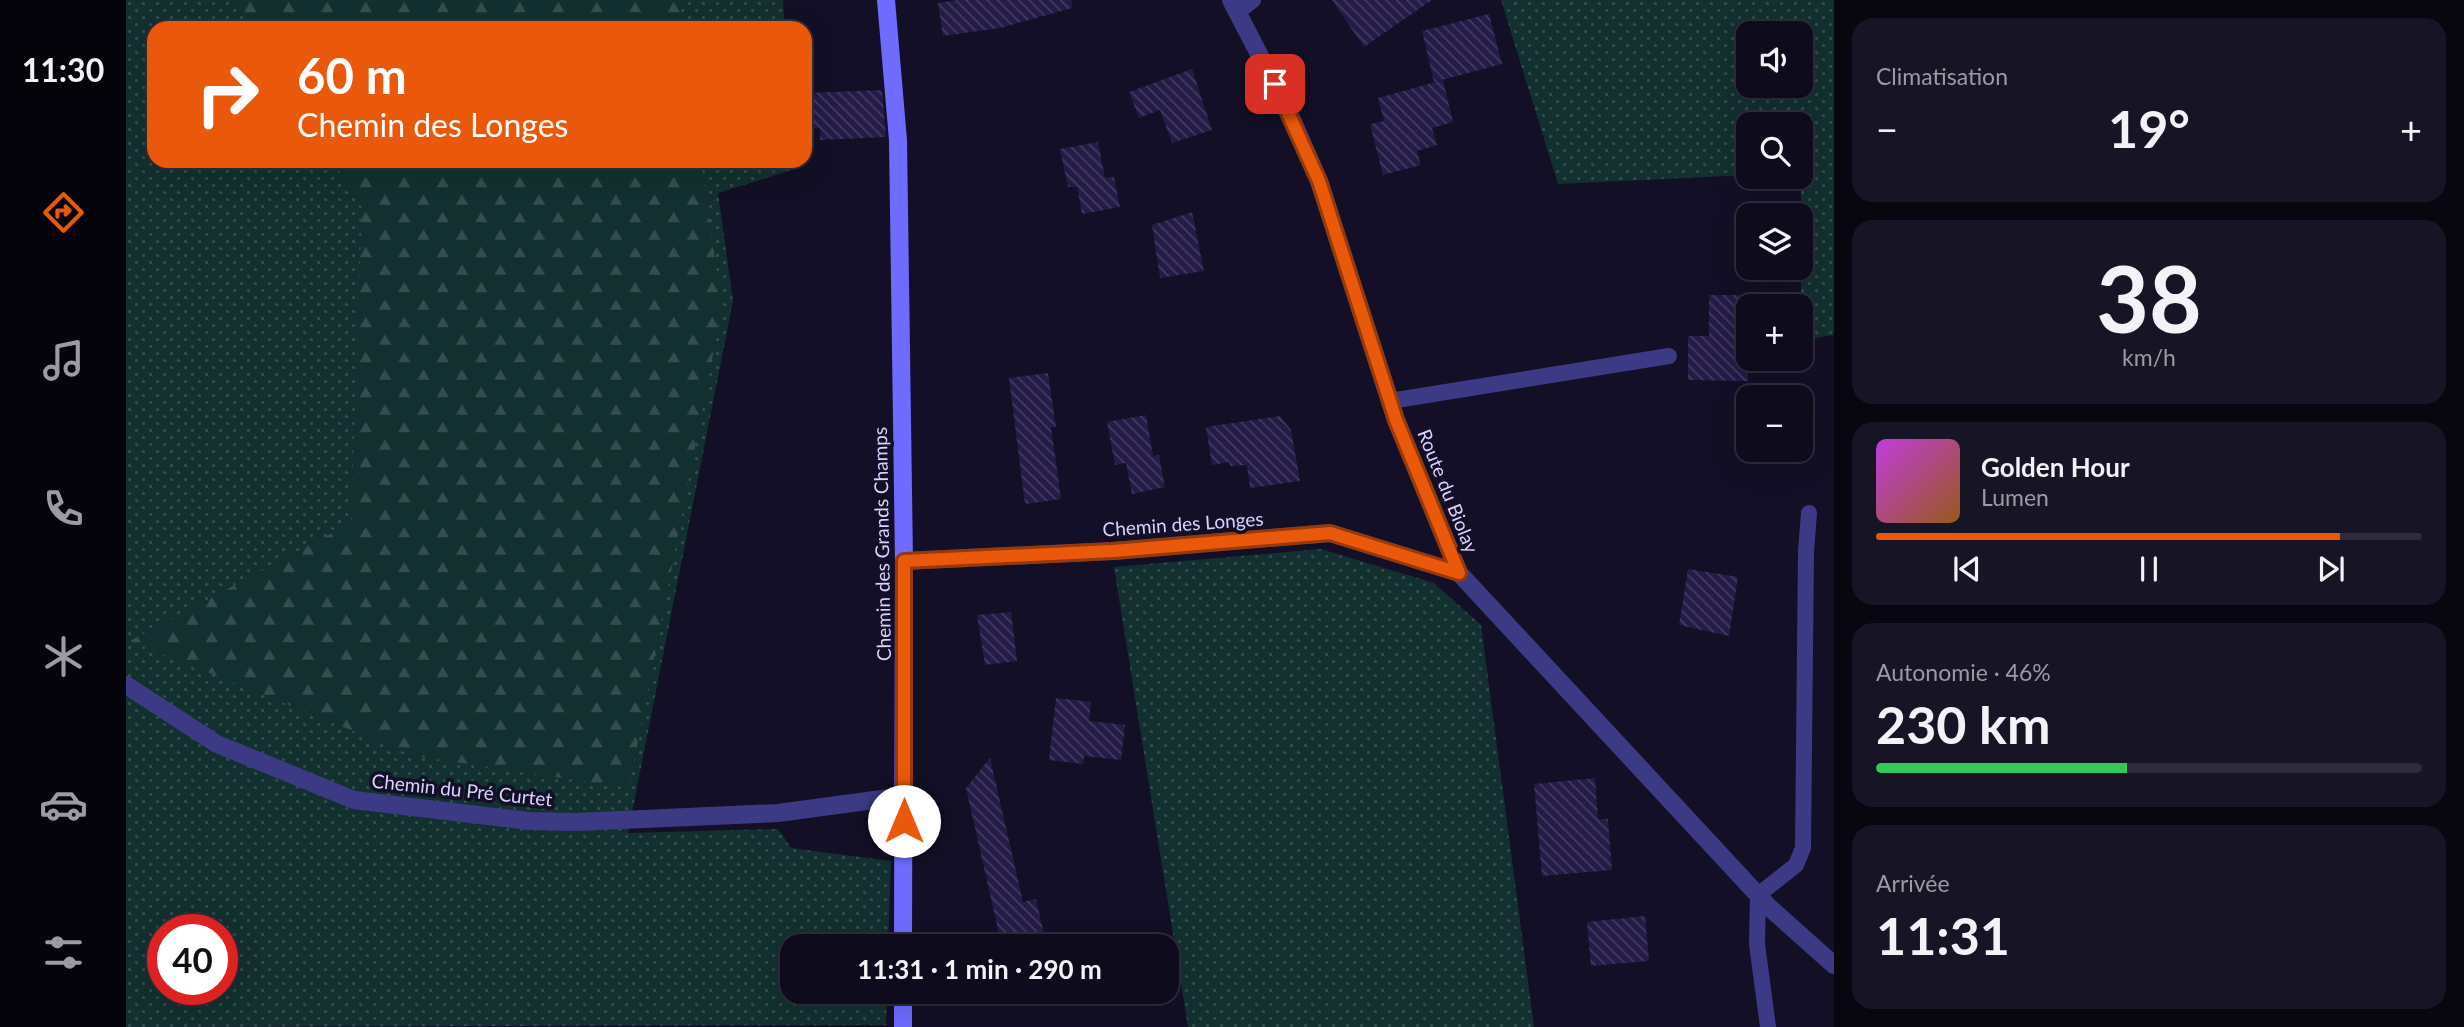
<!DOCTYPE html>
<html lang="fr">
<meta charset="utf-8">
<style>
body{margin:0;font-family:Lato,sans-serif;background:#171425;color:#f1f3f6;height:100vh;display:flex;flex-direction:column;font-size:26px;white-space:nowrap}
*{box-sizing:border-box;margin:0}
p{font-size:23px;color:#9b9ba3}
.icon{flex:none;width:38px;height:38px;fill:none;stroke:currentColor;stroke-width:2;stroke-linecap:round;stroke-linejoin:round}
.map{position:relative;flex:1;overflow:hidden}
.sheet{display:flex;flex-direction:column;gap:18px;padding:18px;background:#08060f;width:630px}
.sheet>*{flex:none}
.guide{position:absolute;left:21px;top:21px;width:665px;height:147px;border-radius:21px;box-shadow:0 7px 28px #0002,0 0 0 2px #2e2b3b;background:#ea580c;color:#fff;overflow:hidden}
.controls{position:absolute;left:1610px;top:21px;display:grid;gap:14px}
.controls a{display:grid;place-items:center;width:77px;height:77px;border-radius:14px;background:#0e0b1c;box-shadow:0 7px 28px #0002,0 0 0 2px #2e2b3b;font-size:35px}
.speed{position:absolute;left:21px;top:914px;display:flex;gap:14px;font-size:35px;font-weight:700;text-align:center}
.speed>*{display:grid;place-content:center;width:91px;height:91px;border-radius:50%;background:#0e0b1c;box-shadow:0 7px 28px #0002,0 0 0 2px #2e2b3b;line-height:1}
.speed .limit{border:10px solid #d22;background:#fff;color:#111}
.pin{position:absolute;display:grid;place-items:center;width:60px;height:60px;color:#fff;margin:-30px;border-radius:14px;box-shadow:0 4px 10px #0006}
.me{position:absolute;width:77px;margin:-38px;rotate:0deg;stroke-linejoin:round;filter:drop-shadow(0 0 5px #0008)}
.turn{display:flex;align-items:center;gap:24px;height:147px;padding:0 35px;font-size:32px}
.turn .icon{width:91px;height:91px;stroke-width:2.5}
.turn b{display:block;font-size:49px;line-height:60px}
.big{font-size:52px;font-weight:700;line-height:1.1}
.sheet .widget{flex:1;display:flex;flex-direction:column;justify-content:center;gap:10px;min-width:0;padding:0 24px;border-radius:21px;background:#171425}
.sheet .dial{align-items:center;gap:0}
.dial b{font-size:91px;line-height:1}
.song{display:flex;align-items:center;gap:21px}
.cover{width:84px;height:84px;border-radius:10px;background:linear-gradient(135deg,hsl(290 70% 55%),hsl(30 70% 35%))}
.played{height:7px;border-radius:4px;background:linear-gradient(90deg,#ea580c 85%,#2e2b3b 85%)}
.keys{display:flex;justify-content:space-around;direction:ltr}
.heat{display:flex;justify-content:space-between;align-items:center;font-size:38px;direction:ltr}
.charge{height:10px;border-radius:5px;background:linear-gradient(90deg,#34c759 46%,#2e2b3b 0)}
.trip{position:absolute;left:654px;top:934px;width:399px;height:70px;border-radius:21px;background:#0e0b1c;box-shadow:0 7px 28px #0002,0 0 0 2px #2e2b3b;font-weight:700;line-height:70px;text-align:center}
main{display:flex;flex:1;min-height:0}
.tabs{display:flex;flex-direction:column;width:126px;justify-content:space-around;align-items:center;background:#06040b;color:#9b9ba3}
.tabs .icon{width:49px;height:49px}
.tabs .current{color:#ea580c}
.tabs b{font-size:32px;color:#f1f3f6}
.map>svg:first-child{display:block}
.grass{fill:url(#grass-dots);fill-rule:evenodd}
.forest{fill:url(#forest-firs)}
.building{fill:url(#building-back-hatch)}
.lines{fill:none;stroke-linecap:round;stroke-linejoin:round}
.lane{stroke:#3d3a85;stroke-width:16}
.street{stroke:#3d3a85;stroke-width:18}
.secondary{stroke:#6f6bff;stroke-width:18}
.route-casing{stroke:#983908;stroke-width:18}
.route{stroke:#ea580c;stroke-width:12}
.labels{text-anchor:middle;stroke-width:7;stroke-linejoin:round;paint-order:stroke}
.street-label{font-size:19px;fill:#d9d4ff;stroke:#130f26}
</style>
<main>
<nav class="tabs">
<b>11:30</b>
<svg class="icon current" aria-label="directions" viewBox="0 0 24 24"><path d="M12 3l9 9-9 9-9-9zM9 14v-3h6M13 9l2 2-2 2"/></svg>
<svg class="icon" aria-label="music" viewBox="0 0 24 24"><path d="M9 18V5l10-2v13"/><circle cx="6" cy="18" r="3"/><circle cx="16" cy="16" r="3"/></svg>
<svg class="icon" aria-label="phone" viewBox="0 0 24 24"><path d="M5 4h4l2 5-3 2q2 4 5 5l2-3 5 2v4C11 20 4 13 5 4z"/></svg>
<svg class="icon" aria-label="climate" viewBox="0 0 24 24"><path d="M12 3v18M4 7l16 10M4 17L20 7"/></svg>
<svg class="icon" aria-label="car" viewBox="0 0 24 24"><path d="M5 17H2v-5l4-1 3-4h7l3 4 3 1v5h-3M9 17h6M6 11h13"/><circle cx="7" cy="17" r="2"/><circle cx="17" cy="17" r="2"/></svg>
<svg class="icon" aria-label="filters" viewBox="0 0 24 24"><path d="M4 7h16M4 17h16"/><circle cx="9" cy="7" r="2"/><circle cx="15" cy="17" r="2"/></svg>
</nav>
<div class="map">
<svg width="1708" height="1027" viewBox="0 0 1708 1027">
<defs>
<pattern id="grass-dots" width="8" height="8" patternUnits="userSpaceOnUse" patternTransform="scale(1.75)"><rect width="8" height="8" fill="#12302f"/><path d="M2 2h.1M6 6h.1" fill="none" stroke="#344d4e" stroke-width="1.8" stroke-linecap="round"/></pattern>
<pattern id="forest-firs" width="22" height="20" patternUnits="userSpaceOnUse" patternTransform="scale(1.75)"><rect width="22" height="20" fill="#12302f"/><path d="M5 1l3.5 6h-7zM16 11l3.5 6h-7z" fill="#344d4e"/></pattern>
<pattern id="building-back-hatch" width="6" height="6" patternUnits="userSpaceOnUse" patternTransform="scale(1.75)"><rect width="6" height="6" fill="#241b47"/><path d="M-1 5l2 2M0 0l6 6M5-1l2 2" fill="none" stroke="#433b63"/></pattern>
</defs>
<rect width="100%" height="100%" fill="#130f26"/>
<g class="grass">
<path d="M 0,0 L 657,0 L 659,28 L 28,28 L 28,161 L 668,161 L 669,169 L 592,193 L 607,301 L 502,833 L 652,829 L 665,848 L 765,861 L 762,947 L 667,947 L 667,992 L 761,992 L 760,1025 L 0,1027 ZM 37,929 L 96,929 L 96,989 L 37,989 Z"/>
<path d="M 1375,0 L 1708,0 L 1708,335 L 1675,340 L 1675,124 L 1622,124 L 1622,175 L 1432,184 ZM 1622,33 L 1675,33 L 1675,86 L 1622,86 Z"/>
<polygon points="1195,549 1308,583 1355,625 1408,1027 1062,1027 988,567"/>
</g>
<g class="forest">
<polygon points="108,0 553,0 557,28 125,28"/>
<polygon points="207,161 575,161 596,308 503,788 289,756 4,641 225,523 236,208"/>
</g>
<g class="building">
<polygon points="832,0 945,0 946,8 874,28 817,36 812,3"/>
<polygon points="1206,0 1306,0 1238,47"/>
<polygon points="1363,14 1376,64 1308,82 1296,31"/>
<polygon points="1066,69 1086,130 1046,143 1034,110 1013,118 1003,92"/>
<polygon points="1317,80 1327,122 1306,128 1311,145 1291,151 1295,165 1257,175 1244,124 1258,121 1252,98"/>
<polygon points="756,90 760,137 694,140 694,128 679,129 679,93"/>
<polygon points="972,142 979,178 988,177 994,207 956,214 951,187 942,187 934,149"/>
<polygon points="1066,212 1078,271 1034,278 1026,225"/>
<polygon points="1583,295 1622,295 1622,381 1562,380 1562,336 1583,336"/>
<polygon points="922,373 930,427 925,427 935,499 899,504 883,378"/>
<polygon points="1020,415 1027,456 1033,455 1039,487 1006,494 1000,463 989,465 981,422"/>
<polygon points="1154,416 1165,430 1174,481 1124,488 1121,465 1104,466 1103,462 1086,465 1080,427"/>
<polygon points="1562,569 1612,577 1603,636 1553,625"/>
<polygon points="885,612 891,661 859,665 851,615"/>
<polygon points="930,698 965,702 963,721 999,725 995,760 958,756 957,764 923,760"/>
<polygon points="864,758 897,902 910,899 921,947 876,947 840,788"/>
<polygon points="1469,778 1472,819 1482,819 1486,870 1416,876 1408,784"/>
<polygon points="1519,916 1523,961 1465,966 1461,922"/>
</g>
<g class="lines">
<g class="lane">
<polyline points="1112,12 1127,0"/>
<polyline points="1264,401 1543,356"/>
<polyline points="1642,1027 1631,944 1632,895 1670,865 1677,848 1680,551 1683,513"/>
</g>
<g class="street">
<polyline points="1105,0 1161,108 1193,181 1270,420 1333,573 1644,908 1708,965"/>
<polyline points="778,561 987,551 1204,533 1333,573"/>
<polyline points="0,685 91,744 228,800 403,821 450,822 652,813 778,796"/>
</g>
<g class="secondary">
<polyline points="760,0 772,140 778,561 777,947"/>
<polyline points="777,1027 777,992"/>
</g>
</g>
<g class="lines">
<g class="route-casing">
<polyline id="route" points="778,821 778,561 987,551 1204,533 1333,573 1270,420 1193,181 1149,84"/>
</g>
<use href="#route" class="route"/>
</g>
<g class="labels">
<g class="street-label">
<text transform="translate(1322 491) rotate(68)" y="7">Route du Biolay</text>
<text transform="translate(1057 524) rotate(-4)" y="7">Chemin des Longes</text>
<text transform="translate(756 544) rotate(-91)" y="7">Chemin des Grands Champs</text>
<text transform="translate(336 790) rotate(6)" y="7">Chemin du Pré Curtet</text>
</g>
</g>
</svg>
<div class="controls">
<a><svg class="icon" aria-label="sound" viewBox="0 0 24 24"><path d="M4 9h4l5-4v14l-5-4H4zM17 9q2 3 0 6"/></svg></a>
<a><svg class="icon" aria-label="search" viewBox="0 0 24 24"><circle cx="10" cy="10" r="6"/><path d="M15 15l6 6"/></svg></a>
<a><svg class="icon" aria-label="layers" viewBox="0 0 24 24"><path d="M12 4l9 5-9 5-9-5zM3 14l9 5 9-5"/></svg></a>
<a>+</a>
<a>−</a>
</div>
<div class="speed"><div class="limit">40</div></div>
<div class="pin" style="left:1149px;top:84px;background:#d93025"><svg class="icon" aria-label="arrive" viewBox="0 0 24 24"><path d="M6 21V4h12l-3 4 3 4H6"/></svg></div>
<svg class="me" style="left:778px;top:821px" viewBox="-20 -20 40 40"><circle r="19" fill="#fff"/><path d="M0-13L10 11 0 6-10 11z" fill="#ea580c"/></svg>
<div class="trip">11:31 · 1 min · 290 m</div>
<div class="guide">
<div class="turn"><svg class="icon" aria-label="right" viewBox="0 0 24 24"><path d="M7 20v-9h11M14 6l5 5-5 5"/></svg><div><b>60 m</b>Chemin des Longes</div></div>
</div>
</div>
<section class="sheet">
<div class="widget"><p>Climatisation</p>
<div class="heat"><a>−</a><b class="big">19°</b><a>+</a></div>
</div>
<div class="widget dial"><b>38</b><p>km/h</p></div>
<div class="widget">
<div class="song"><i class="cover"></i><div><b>Golden Hour</b><p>Lumen</p></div></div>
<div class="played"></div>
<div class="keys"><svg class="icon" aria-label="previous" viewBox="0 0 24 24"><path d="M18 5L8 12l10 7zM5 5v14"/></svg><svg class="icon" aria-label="pause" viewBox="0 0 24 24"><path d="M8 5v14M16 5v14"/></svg><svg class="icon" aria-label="next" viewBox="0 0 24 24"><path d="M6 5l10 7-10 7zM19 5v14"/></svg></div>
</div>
<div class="widget"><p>Autonomie · 46%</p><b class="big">230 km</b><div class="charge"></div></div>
<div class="widget"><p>Arrivée</p><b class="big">11:31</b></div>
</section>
</main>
